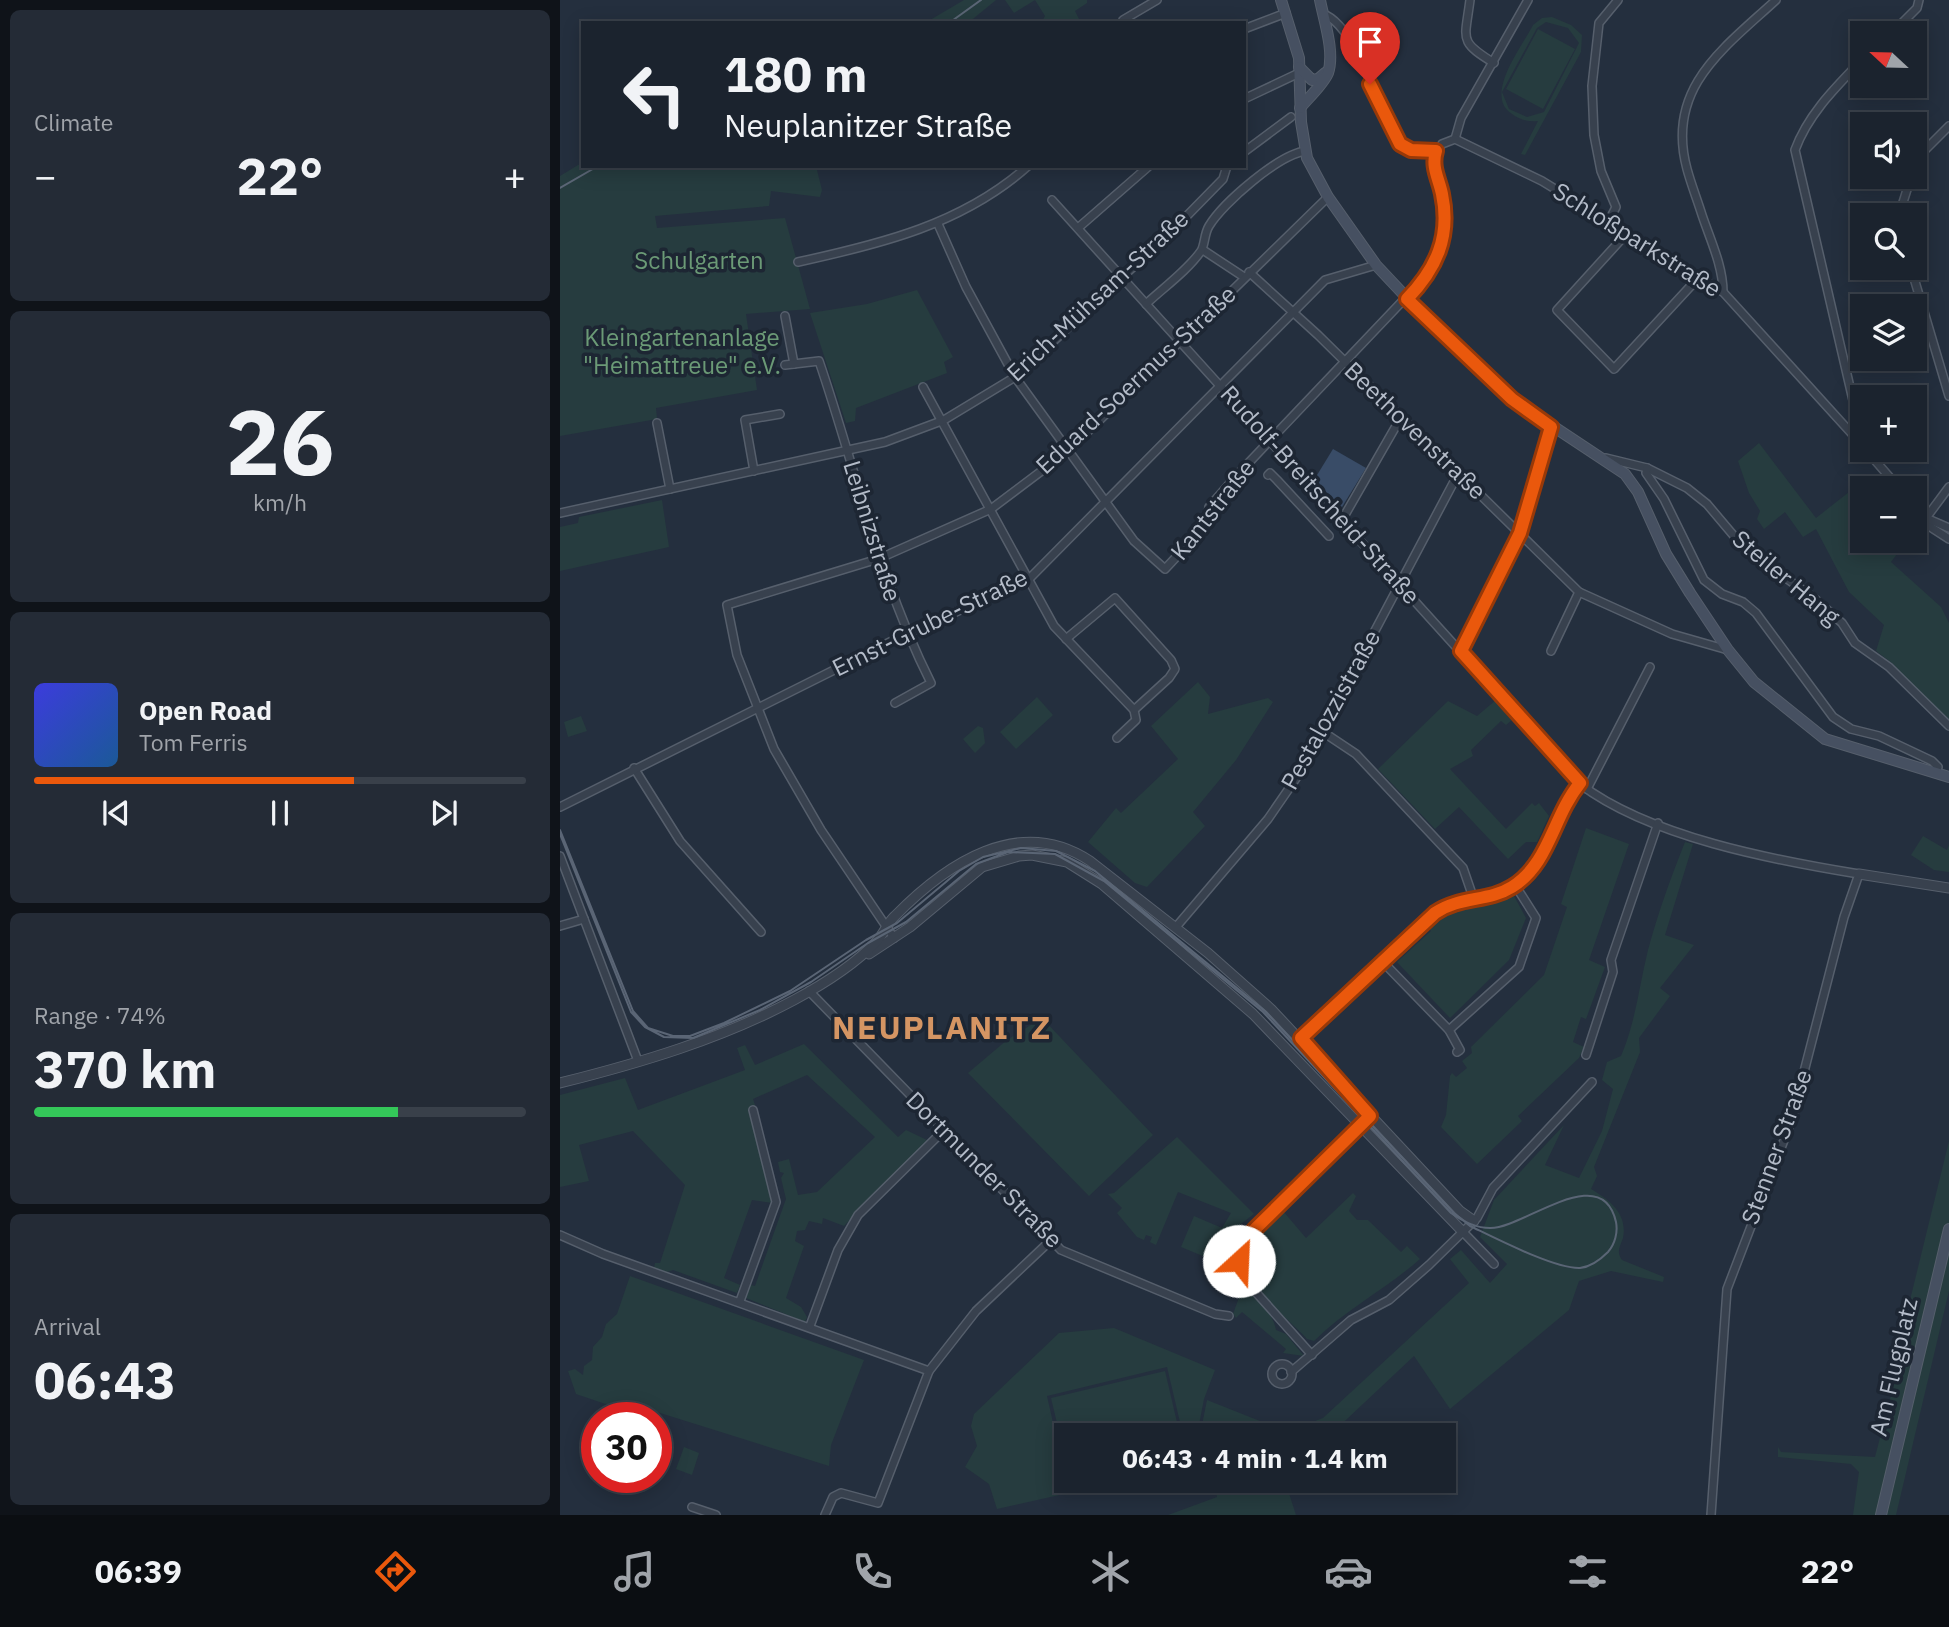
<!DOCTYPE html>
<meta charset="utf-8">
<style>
body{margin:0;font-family:"IBM Plex Sans",sans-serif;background:#242b36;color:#f1f3f6;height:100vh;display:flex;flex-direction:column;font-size:26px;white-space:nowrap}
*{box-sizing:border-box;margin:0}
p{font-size:23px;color:#a0a4aa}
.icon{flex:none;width:38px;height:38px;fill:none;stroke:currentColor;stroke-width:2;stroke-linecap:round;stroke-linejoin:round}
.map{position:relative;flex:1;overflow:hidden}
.details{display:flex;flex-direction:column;gap:10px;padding:10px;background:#0f1319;width:560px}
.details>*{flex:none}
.banner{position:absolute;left:21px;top:21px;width:665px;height:147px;border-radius:0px;box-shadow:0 4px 18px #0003,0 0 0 2px #39404a;background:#1b232e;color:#f1f3f6;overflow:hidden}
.needle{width:46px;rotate:292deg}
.buttons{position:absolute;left:1290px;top:21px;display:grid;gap:14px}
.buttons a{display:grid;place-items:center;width:77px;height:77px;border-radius:0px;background:#1b232e;box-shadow:0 4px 18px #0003,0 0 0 2px #39404a;font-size:35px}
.speed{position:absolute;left:21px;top:1402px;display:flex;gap:14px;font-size:35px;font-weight:700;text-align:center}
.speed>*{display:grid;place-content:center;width:91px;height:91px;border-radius:50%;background:#1b232e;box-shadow:0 4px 18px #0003,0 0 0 2px #39404a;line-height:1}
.speed .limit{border:10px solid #d22;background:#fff;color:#111}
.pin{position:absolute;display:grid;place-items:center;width:60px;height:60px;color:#fff;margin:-72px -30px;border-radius:50% 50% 50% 0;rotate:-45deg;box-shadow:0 0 7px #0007}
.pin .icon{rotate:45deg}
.me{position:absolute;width:77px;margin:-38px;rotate:25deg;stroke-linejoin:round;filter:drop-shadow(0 0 5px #0008)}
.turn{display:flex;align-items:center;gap:24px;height:147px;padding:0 28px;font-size:32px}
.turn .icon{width:91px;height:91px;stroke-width:2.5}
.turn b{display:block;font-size:49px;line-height:60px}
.big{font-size:52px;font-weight:700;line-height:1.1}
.details .card{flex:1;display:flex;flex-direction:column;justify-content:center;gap:10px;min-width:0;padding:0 24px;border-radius:10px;background:#242b36}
.details .dial{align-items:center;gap:0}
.dial b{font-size:91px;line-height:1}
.song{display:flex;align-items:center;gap:21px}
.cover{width:84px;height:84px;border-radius:10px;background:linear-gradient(135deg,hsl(240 70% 55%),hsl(210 70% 35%))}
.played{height:7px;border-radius:4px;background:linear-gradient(90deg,#ea580c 65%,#39404a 65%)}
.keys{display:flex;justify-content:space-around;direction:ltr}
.heat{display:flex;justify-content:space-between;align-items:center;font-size:38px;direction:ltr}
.charge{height:10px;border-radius:5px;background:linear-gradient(90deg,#34c759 74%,#39404a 0)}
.trip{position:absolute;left:494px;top:1423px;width:402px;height:70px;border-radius:0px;background:#1b232e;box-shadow:0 4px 18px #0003,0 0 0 2px #39404a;font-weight:700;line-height:70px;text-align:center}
.tabs{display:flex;height:112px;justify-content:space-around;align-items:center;background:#0b0e12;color:#a0a4aa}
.tabs .icon{width:49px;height:49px}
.tabs .current{color:#ea580c}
.tabs b{font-size:32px;color:#f1f3f6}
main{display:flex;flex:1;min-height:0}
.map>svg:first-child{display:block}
.green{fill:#263c3f;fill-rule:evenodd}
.water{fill:#394c67}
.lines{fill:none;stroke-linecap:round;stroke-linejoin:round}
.minor-casing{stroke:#565f6c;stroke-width:10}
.tertiary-casing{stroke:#565f6c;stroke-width:11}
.secondary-casing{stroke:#565f6c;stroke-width:12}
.minor{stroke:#38414e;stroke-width:7}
.tertiary{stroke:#38414e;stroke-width:9}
.secondary{stroke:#465061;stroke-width:10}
.tram{stroke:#5a6575;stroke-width:2}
.route-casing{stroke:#983908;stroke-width:18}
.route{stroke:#ea580c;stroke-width:12}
.labels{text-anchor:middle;stroke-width:7;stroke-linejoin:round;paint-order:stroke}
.street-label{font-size:24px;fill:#b4bcc9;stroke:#1d2633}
.park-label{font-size:24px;fill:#6b9a76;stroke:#1d2633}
.district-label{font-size:32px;font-weight:bold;letter-spacing:2px;fill:#d59563;stroke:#1d2633}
</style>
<main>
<section class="details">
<div class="card"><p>Climate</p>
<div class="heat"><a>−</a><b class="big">22°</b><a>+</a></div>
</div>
<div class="card dial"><b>26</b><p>km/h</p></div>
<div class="card">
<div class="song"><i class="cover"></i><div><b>Open Road</b><p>Tom Ferris</p></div></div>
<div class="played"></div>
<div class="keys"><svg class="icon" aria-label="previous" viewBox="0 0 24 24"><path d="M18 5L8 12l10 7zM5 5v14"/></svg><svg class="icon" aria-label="pause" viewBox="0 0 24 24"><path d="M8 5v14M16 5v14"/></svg><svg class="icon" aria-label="next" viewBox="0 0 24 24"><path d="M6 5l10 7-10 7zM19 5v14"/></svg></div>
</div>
<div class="card"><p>Range · 74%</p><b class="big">370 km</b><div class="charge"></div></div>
<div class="card"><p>Arrival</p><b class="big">06:43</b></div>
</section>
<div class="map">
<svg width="1389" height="1515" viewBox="0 0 1389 1515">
<rect width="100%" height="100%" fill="#242f3e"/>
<g class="green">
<polygon points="404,0 436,0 408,23 365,23"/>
<polygon points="445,0 527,0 527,3 515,11 521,23 481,23 485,16 475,0 454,13"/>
<path d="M 992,17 L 1011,25 L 1022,35 L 1021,52 L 965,155 L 961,154 L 978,121 C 969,122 960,120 952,114 C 923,96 962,47 973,25 L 982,18 ZM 986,22 L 1008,28 L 1019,43 L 984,112 L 967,117 L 949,109 L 942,92 L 977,28 Z"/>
<polygon points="978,29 1015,49 983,109 946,89"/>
<polygon points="23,162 23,166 256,166 262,190 260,197 211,191 209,206 95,216 97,228 225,218 250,309 186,314 197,390 96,408 97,419 0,436 0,176"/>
<polygon points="357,290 393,357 384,362 387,373 296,408 295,421 286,423 250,313 307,304"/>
<polygon points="1199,443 1256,518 1289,492 1302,509 1302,541 1326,541 1337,554 1331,562 1381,607 1389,623 1389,724 1332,663 1316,651 1324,625 1289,592 1256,529 1243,537 1225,512 1204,529 1197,519 1200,511 1189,493 1178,461"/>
<polygon points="102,500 109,547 0,571 0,527 18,523 19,517"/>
<polygon points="638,682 650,697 648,714 708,698 713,702 676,760 633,812 645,826 587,887 575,883 528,842 556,808 561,813 618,759 591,726"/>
<polygon points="477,697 493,715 456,749 440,732"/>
<polygon points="936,700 953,719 946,725 941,721 911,750 913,756 890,769 946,829 972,803 975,806 979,803 989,816 977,842 966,842 948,859 899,807 875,829 818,769 888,701 917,716"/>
<polygon points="21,716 27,731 8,737 4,722"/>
<polygon points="418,726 423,728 425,743 415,753 403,739"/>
<polygon points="1026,828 1069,844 1029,960 1045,967 1026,1019 1021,1017 1013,1042 1024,1047 1019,1058 958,1116 962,1121 917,1164 881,1127 886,1115 890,1076 892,1073 896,1077 907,1068 902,1061 912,1053 911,1047 984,975 1007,907 1001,904"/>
<polygon points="1363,836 1387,850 1389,845 1389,872 1374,870 1351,855"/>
<path d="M 1125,842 L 1133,844 L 1105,935 L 1134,945 L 1100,988 L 1110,996 L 1079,1038 L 1080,1052 L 1034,1167 L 1037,1176 L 1031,1189 C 1049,1200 1068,1213 1063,1238 C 1060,1247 1056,1251 1062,1260 L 1104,1277 L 1103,1282 L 1051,1271 L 1019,1281 L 1009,1310 L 890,1409 L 854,1356 L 770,1435 L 738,1435 L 739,1427 L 763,1418 L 909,1283 L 890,1259 L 901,1250 L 930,1283 L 947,1264 L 920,1237 L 934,1200 L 1004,1125 L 985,1165 L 1019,1178 L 1042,1131 L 1053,1089 L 1042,1080 L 1047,1062 L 1061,1056 C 1076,1021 1079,986 1088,950 C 1098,913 1111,877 1125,842 Z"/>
<path d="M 953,894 L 966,918 L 949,960 L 890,1018 L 837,962 L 871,931 L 866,925 C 902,898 919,910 953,894 Z"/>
<polygon points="482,1018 593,1135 529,1196 408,1073 447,1040"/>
<polygon points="244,1044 338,1137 346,1130 367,1140 284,1226 263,1218 262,1224 249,1221 245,1230 237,1231 235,1241 244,1246 226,1298 241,1307 247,1317 245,1322 186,1298 191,1285 195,1286 226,1199 221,1178 224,1173 220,1172 218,1162 229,1159 238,1195 257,1192 315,1137 247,1075 193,1099 196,1108 191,1112 213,1203 192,1200 164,1278 180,1285 177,1293 113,1270 107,1272 94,1268 95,1263 100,1263 125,1185 73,1131 19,1145 29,1181 0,1187 0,1095 65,1078 78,1110 185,1070 177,1048 185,1045 195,1065"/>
<path d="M 617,1137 L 694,1214 L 673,1230 L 670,1238 L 677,1242 C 660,1283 710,1297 716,1330 L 726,1334 L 744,1356 L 723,1353 L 726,1349 L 682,1312 L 676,1318 L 673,1314 L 681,1292 L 676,1286 L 653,1275 L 656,1267 L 648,1264 L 650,1259 L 621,1247 L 634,1216 L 662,1228 L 671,1213 L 618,1192 L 596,1245 L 590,1242 L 592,1237 L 586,1235 L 584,1240 L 577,1237 L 557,1213 L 562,1208 L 548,1194 L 554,1193 Z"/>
<polygon points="1389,1141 1389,1291 1336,1515 1293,1515 1299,1472 1291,1464 1218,1457 1218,1447 1221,1452 1315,1457 1351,1318 1351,1296"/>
<path d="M 793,1193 L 796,1196 L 789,1211 L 797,1220 L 808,1220 L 841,1252 L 847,1246 L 860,1259 C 826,1289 786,1309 754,1341 L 747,1339 C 728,1318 673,1277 688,1247 C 695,1233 711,1222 723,1211 L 746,1238 Z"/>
<polygon points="70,1276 304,1360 271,1445 269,1466 81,1407 72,1413 16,1394 8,1371 15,1369 23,1375 24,1366 32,1360 33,1347 42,1337 46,1324 57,1314"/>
<polygon points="554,1328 655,1370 644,1399 637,1435 623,1435 607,1367 487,1396 506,1480 562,1481 437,1509 429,1484 405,1467 417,1446 411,1426 414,1414 499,1333"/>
<polygon points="605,1371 620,1435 506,1435 506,1461 491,1398"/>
<polygon points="647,1400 710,1425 717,1435 640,1435"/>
<polygon points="124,1447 139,1453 132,1475 116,1469"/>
<polygon points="654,1481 725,1481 736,1515 608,1515 657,1497"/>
</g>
<polygon class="water" points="773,449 806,468 782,507 754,480"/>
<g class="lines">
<g class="minor-casing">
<g id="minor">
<path d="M 910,0 C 905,40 898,41 934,63"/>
<path d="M 763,14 C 795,24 820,110 835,139 L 848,149 L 876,151"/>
<polyline points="564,23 563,20 597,0"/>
<polyline points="684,29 726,13"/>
<polyline points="1332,33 1357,8 1359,0"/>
<path d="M 1302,60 C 1276,87 1248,114 1235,150 L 1302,439"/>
<polyline points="684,99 739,73"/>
<polyline points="895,139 901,118 968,0"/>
<polyline points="684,152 731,117"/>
<polyline points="1354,169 1363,152 1389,126"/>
<path d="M 492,200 L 1020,784 C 1090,837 1213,860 1299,874 L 1284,917 L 1231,1122 L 1167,1289 L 1151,1515"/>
<polyline points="1339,215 1351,177"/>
<polyline points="1049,221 1056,207 1041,171 1034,135 1032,86 1039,23 1058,0"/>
<polyline points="378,224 406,287 455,377 574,541 605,569 647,524 649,507 678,474 872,270 880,251 885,213 874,157 882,144 895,139 982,181 1163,292 1302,445"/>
<polyline points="518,228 589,166"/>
<polyline points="1068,232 997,310 1054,369 1139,277"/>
<polyline points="643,250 684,277"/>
<path d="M 238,262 C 321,244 403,224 468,166"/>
<polyline points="1351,268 1389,396"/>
<polyline points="689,272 758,335 1019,592 1112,634 1168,650"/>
<path d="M 1163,292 C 1163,266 1150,239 1142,215 C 1137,199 1131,184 1127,169 C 1105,88 1164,48 1216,0"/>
<path d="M 586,304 C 603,288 628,270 641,251 C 645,245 644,234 649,226 C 663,203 719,154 746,151"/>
<polyline points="225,316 234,364"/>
<path d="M 225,365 L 259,361 C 296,469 319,580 371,683 L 335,703"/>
<polyline points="363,387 494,626 574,710 576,720 557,738"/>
<polyline points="97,423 110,489"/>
<polyline points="1306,450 1339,488"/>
<polyline points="1046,458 1087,468 1127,488 1147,504 1185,549 1254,598 1282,623 1295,643 1329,667 1389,726"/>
<polyline points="1087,468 1086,473 1104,499 1144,580 1162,594 1183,602 1196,613 1273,717 1291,729 1319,736 1372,761 1378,767 1376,773"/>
<polyline points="194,471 185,420 220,414"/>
<polyline points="708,475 710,473 717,480 769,536"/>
<polyline points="1354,505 1372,528 1389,539"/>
<polyline points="0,513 325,442 384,420 455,377 616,227 663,179 667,166"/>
<polyline points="1366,518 1389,487"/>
<polyline points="1366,518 1389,528"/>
<polyline points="782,520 840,419"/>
<polyline points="506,639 555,598 611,660 615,669 609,678 574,710"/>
<polyline points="901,651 960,533 991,427"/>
<polyline points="991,651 1019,592"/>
<polyline points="763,732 796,754 903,868 913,897"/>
<polyline points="74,768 120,841 201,932"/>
<polyline points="1027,789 1090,667"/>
<polyline points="0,807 346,634 468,580 765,280 816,265"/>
<polyline points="0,856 78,1061"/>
<polyline points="0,926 24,919"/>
<polyline points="616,927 708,819 739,774 898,474"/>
<polyline points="334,938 261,830 214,749 177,655 167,605 318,559 431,509 508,451 768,197"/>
<polyline points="822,961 889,1030 900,1050 897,1052"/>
<polyline points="249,991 501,1250 655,1314 669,1316"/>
<polyline points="889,1030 959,967 976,918 955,885"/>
<path d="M 741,1038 L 875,913 C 900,897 928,902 952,887 C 989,864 992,818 1020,784"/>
<polyline points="1026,1055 1053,972 1051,960 1098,823"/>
<polyline points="903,1232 934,1264"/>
<polyline points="0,1235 43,1254 369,1371"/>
<polyline points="180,1301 216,1202 193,1110"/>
<polyline points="250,1326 278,1250 298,1215 383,1131"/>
<path d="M 752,1355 L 683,1278 C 677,1259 681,1244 694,1230 L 800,1127"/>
<circle cx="722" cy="1374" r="10"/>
<polyline points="731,1372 791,1320 829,1300 869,1265 917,1218 933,1188 1032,1082"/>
<polyline points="132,1507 156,1515"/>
<polyline points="265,1515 273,1497 281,1493 318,1503 369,1371 416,1311 490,1241"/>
</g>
</g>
<g class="tertiary-casing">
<g id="tertiary">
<polyline points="1299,874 1389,888"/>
<polyline points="309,954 350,927 422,867 459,856 472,855 507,862 542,884 693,1014 903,1232"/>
<path d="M 0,1083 C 80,1063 161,1039 234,1000 C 262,985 295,964 316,942 C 324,934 327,923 335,916 C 386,864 459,814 530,861 L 648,953 L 711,1009 L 900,1211 L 914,1221"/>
</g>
</g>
<g class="secondary-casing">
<g id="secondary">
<polyline points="721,0 739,58 741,122 747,158 768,197 816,265 847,298 952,399 1065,474 1078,492 1106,554 1130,593 1168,650 1194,682 1265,739 1389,777"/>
<polyline points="739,67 752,80 758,79 765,73"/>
<path d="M 740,108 C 748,98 763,85 768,73 C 775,52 764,21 760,0"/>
<polyline points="1321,1515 1389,1229"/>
</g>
</g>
<use href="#minor" class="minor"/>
<use href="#tertiary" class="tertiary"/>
<use href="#secondary" class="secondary"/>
<g class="tram">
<polyline points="389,23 421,0"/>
<polyline points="0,188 38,166"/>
<path d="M 0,830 L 73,1011 L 88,1028 L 113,1036 L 130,1036 L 164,1023 L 230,991 L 306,940 L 337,923 L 399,871 L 423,857 L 461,848 L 496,851 L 535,871 L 705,1011 L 894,1213 L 910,1226 C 935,1238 995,1269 1020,1268 C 1030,1267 1041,1259 1048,1252 C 1055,1244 1058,1232 1056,1222 C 1042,1159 963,1229 930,1228 C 916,1228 902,1221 891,1213 L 703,1012 L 544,881 L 495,854 L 448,852 L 416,864 L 346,922 L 308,943 L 251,982 L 200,1010 L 133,1038 L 104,1037 L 85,1027 L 71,1012 L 0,834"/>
</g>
</g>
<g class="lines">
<g class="route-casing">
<path id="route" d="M 679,1261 L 683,1244 L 694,1230 L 810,1116 L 741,1038 L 875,913 C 900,896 928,902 952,887 C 990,863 992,818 1020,783 L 901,651 L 960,533 L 991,427 L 952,399 L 847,299 C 876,269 891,237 882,194 C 879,179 871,167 876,151 L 851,150 L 840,144 L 810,84"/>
</g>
<use href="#route" class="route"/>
</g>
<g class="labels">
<g class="street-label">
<text transform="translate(1077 240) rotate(32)" y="8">Schloßparkstraße</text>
<text transform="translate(538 296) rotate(-43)" y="8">Erich-Mühsam-Straße</text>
<text transform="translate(576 380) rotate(-43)" y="8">Eduard-Soermus-Straße</text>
<text transform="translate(855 431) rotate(44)" y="8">Beethovenstraße</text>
<text transform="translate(760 495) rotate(48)" y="8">Rudolf-Breitscheid-Straße</text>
<text transform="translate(653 510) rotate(-52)" y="8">Kantstraße</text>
<text transform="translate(312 531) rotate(73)" y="8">Leibnizstraße</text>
<text transform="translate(1226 578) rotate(40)" y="8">Steiler Hang</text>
<text transform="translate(370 623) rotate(-26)" y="8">Ernst-Grube-Straße</text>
<text transform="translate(771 710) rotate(-61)" y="8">Pestalozzistraße</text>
<text transform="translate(1217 1147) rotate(-70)" y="8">Stenner Straße</text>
<text transform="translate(424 1170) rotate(45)" y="8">Dortmunder Straße</text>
<text transform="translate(1334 1367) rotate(-77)" y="8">Am Flugplatz</text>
</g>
<g class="park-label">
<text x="139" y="269">Schulgarten</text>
<text x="122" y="346">Kleingartenanlage<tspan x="122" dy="28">"Heimattreue" e.V.</tspan></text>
</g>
<g class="district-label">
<text x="382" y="1039">NEUPLANITZ</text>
</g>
</g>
</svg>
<div class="buttons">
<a><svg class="needle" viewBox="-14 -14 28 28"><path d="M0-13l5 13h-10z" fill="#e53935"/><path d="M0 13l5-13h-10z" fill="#a0a4aa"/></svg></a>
<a><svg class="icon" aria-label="sound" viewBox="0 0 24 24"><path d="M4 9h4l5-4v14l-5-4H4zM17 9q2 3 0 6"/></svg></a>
<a><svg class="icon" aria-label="search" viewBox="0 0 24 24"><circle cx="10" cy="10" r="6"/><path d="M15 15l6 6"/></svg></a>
<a><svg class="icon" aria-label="layers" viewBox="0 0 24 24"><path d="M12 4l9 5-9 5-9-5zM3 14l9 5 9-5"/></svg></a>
<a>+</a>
<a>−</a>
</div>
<div class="speed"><div class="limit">30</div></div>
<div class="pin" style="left:810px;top:84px;background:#d93025"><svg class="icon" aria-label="arrive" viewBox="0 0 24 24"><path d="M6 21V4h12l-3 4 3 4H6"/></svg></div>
<svg class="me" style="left:679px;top:1261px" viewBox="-20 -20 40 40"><circle r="19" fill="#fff"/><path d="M0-13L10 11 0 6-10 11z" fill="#ea580c"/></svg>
<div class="trip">06:43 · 4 min · 1.4 km</div>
<div class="banner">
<div class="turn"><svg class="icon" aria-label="left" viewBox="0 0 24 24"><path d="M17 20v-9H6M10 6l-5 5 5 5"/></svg><div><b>180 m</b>Neuplanitzer Straße</div></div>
</div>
</div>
</main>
<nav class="tabs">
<b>06:39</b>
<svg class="icon current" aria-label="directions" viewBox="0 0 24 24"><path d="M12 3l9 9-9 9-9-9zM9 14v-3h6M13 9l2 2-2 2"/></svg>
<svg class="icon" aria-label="music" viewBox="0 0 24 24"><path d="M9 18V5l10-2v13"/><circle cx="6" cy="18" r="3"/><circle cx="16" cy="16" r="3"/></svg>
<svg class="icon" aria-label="phone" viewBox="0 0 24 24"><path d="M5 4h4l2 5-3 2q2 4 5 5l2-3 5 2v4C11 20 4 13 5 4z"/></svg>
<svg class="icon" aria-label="climate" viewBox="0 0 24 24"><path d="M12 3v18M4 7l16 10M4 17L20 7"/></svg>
<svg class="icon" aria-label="car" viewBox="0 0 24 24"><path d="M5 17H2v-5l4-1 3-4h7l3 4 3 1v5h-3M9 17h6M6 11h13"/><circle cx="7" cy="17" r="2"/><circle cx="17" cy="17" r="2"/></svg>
<svg class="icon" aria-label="filters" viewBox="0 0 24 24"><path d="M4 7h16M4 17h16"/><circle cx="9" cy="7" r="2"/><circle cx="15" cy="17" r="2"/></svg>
<b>22°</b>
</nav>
